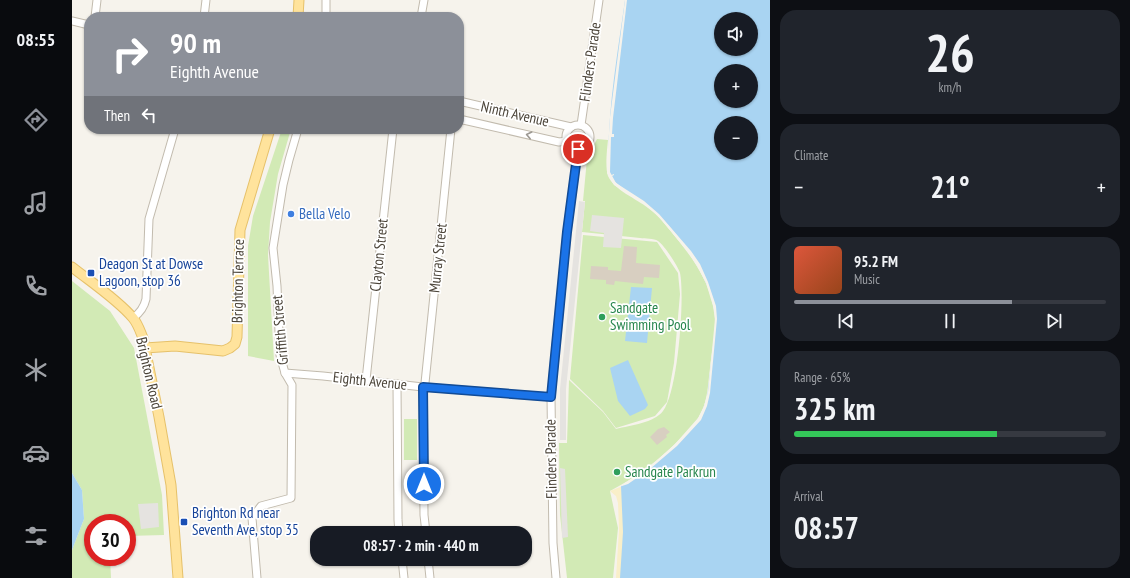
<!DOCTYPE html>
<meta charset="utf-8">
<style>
body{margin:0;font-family:"PT Sans Narrow",sans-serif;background:#20242c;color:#f1f3f6;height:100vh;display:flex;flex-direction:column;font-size:15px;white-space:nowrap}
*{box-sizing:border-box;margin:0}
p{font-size:13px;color:#9ea1a6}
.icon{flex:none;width:22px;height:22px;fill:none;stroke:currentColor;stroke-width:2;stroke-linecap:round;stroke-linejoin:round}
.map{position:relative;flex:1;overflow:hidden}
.panel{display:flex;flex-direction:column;gap:10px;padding:10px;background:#0d0f14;width:360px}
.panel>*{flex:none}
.guide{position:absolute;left:12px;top:12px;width:380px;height:122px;border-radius:16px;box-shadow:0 1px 3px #0004;background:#8c9099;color:#fff;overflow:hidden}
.buttons{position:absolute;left:642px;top:12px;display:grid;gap:8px}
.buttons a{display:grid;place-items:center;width:44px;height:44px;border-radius:50%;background:#171b24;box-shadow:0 1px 3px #0004;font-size:20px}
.speed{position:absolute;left:12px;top:514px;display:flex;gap:8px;font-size:20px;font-weight:700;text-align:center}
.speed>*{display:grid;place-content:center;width:52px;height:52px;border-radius:50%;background:#171b24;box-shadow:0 1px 3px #0004;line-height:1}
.speed .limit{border:6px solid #d22;background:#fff;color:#111}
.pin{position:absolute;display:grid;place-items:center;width:34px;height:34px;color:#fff;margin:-17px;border:2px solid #fff;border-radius:50%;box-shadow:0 1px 4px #0007}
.me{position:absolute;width:44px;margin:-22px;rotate:0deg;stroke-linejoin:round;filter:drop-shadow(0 0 3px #0008)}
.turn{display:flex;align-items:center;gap:14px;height:84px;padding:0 20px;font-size:18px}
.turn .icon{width:52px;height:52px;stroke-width:2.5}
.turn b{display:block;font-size:28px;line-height:34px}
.then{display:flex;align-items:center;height:38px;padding:0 20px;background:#0003;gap:8px;font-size:15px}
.big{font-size:30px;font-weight:600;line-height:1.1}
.panel .card{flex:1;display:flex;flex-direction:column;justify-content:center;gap:6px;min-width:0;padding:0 14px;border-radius:16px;background:#20242c}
.panel .dial{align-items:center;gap:0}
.dial b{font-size:52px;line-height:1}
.song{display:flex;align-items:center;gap:12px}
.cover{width:48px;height:48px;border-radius:6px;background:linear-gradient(135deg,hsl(10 70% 55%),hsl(20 70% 35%))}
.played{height:4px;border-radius:2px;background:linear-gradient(90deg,#8c9099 70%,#363941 70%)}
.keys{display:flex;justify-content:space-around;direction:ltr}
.heat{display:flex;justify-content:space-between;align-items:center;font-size:22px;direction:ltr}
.charge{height:6px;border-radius:3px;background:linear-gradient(90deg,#34c759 65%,#363941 0)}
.trip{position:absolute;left:238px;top:526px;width:222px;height:40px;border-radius:16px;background:#171b24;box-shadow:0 1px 3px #0004;font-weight:600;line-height:40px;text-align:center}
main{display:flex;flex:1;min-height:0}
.dock{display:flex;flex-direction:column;width:72px;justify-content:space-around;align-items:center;background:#090b0e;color:#9ea1a6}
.dock .icon{width:28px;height:28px}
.dock .on{color:#8c9099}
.dock b{font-size:18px;color:#f1f3f6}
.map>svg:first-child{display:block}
.green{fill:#d2eab5}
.sand{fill:#f9efc9}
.parking{fill:#e5e3e0}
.water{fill:#a9d4f2;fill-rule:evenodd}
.pier{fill:#f6f3ec}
.building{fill:#d8cfc1}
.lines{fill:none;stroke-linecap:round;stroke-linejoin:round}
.minor-casing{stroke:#c2bbae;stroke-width:9}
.major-casing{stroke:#e6c16a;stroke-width:11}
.minor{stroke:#fff;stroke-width:7}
.major{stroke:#ffe39c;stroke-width:9}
.oneway{stroke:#9c9892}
.route-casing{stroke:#114b97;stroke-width:10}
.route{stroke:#1a73e8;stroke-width:7}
.shop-dot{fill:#3f7fe0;stroke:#fff;stroke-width:1.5}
.transit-dot{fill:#1a4fb4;stroke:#fff;stroke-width:1.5}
.leisure-dot{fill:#2e9e5b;stroke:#fff;stroke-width:1.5}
.labels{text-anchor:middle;stroke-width:3.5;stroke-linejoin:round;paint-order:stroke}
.street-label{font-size:15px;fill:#4b4439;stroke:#fff}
.shop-label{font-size:15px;fill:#366cbe;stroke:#fff;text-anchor:start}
.transit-label{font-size:15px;fill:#164399;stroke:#fff;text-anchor:start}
.leisure-label{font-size:15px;fill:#27864d;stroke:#fff;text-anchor:start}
</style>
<main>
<nav class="dock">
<b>08:55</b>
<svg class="icon on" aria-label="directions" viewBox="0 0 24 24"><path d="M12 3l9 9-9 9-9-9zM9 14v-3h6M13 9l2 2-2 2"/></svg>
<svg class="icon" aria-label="music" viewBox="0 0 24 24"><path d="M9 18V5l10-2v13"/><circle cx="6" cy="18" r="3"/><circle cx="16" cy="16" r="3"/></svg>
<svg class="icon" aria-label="phone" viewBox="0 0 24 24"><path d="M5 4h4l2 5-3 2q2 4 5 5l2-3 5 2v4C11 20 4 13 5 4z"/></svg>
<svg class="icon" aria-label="climate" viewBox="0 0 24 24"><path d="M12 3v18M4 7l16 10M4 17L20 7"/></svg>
<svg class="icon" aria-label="car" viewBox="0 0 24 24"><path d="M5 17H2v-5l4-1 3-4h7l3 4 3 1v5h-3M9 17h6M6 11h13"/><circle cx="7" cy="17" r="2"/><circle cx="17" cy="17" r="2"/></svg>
<svg class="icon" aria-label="filters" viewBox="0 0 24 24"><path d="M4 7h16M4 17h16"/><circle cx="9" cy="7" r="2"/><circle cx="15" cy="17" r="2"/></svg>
</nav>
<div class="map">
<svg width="698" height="578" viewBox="0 0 698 578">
<rect width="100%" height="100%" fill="#f6f3ec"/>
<g class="green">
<polygon points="210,129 219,129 206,174 198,222 196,255 202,361 176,356 176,246 181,216"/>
<path d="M 525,139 L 536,140 C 535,149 533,168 536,176 C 542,190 565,199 576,208 C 586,215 594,225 601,234 C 619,256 635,277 641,305 C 646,325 640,348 638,368 C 636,383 636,399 629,413 C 624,423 616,431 608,439 C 587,460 565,477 538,491 L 546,528 L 541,578 L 495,578 L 488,515 L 487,443 L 495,443 L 497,380 L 531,412 L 544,429 C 559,425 582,423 591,411 C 606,392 613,297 608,273 C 606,266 592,245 586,241 C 582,238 573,239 568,238 C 549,236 530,234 510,232 L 513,201 L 511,201 L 515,159 Z"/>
<polygon points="511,235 585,242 606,273 608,294 602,363 595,402 583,416 544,428 531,411 498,379"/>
<polygon points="0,281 38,311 62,348 90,495 92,535 55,536 55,523 21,523 21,557 38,557 39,578 0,578 0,550 12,519 10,490 0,473"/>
<rect x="332" y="419" width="13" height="41"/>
</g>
<polygon class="sand" points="556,484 562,578 544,578 547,530 546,503 544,496 538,491"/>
<g class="parking">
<polygon points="507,201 513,202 494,389 494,440 488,440 488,389"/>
<polygon points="520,215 552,218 549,248 531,247 532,233 518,231"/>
<polygon points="488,468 493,469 496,537 490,538"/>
<polygon points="86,503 87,527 69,529 66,504"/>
</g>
<g class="water">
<path d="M 553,0 L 698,0 L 698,578 L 548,578 L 551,532 L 549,486 L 571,473 L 604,445 L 627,419 L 635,399 L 644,319 C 641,280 608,234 580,209 C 566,197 550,190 538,177 L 542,175 L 542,174 L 537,176 C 534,117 545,58 553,0 ZM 649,19 L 679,19 L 679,49 L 649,49 ZM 649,71 L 679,71 L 679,101 L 649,101 ZM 649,123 L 679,123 L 679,153 L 649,153 Z"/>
<polygon points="559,287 580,288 575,343 553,341"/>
<polygon points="556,360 576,405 573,409 558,416 546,401 538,368"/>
<polygon points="0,473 10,490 12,519 0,550"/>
</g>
<polygon class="pier" points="553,0 555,0 541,118 540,134 542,134 542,137 539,137 538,172 544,183 572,201 587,214 619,251 628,264 636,282 644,306 645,319 638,393 635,406 629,420 605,446 578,469 556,484 547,487 582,463 603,444 626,418 632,406 636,392 643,319 641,306 634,283 625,266 616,252 586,216 571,203 542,185 535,173 535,149 536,149 538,117"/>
<g class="building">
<polygon points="552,246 565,247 564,263 588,265 587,278 572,277 571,284 543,281 542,285 534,284 534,280 518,279 519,266 536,267 536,270 549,271"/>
<polygon points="592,427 598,432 594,435 595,437 585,445 578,437 586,429"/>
</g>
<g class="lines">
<g class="minor-casing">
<g id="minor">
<polyline points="23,17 25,0"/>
<polyline points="132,17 134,0"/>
<polyline points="254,17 254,0"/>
<polyline points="349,17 352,0"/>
<polyline points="0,21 17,25"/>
<polyline points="387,101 499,127"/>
<polyline points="387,119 487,142 495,141"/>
<polyline points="509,125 527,0"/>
<circle cx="506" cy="137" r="12"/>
<path d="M 61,318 C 68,313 72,308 74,299 L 77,219 L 103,129"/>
<polyline points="213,373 251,376 351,387 479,397"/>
<polyline points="294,380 321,129"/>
<polyline points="325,384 326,520 327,533"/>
<polyline points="354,533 352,515 351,387 353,383 379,129"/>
<polyline points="330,559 332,578"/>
<polyline points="356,559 358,578"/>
<polyline points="185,578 180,518 189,506 219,498 220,385 213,373 208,355 205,286 201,248 211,185 217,160 226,129"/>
<polyline points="484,578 481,543 479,397 495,232 506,149"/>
</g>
</g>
<g class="major-casing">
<g id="major">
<polyline points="226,17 227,0"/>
<path d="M 0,267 C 19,282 46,300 61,318 C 66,324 68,331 71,338 L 87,417 L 99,485 L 106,578"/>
<polyline points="73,348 103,346 151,351 158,348 163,344 165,337 168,230 198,129"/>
</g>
</g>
<use href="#minor" class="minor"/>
<use href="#major" class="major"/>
</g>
<defs><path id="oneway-chevron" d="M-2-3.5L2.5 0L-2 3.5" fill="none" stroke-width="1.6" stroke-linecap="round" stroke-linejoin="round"/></defs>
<use class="oneway" href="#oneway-chevron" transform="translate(457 135) rotate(-167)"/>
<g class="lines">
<g class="route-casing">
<polyline id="route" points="352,484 351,387 479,397 495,232 506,149"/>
</g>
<use href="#route" class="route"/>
</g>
<circle class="shop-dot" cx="219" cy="214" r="4"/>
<g class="transit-dot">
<rect x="15" y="269" width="8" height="8" rx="2"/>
<rect x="108" y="518" width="8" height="8" rx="2"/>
</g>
<g class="leisure-dot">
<circle cx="530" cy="317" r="4"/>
<circle cx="545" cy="472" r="4"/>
</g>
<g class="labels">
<g class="street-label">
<text transform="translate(518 62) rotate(-82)" y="5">Flinders Parade</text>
<text transform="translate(443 114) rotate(13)" y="5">Ninth Avenue</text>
<text transform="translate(307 255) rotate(-84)" y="5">Clayton Street</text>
<text transform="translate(366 258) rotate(-84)" y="5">Murray Street</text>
<text transform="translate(166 281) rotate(-89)" y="5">Brighton Terrace</text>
<text transform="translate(208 330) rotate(-95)" y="5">Griffith Street</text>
<text transform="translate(77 373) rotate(77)" y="5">Brighton Road</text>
<text transform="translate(298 381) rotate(6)" y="5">Eighth Avenue</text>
<text transform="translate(479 459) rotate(-91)" y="5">Flinders Parade</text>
</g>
<g class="shop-label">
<text x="227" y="219">Bella Velo</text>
</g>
<g class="transit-label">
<text x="27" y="269">Deagon St at Dowse<tspan x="27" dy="17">Lagoon, stop 36</tspan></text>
<text x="120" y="518">Brighton Rd near<tspan x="120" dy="17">Seventh Ave, stop 35</tspan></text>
</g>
<g class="leisure-label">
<text x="538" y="313">Sandgate<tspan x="538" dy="17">Swimming Pool</tspan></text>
<text x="553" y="477">Sandgate Parkrun</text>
</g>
</g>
</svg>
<div class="buttons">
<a><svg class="icon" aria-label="sound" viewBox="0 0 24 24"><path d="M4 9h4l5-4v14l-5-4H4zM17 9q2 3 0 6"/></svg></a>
<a>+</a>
<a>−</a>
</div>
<div class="speed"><div class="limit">30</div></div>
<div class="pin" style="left:506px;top:149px;background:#d93025"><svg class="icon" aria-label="arrive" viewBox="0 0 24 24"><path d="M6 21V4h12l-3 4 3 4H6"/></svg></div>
<svg class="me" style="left:352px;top:484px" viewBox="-20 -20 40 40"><circle r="17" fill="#1a73e8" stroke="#fff" stroke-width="3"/><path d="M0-11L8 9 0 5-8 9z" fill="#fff"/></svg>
<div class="trip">08:57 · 2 min · 440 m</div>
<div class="guide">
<div class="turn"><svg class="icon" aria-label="right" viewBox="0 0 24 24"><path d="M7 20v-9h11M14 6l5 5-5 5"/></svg><div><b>90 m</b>Eighth Avenue</div></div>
<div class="then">Then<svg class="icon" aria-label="left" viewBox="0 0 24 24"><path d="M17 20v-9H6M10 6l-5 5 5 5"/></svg></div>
</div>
</div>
<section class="panel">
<div class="card dial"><b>26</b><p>km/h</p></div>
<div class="card"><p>Climate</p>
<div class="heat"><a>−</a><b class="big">21°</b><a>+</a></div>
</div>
<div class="card">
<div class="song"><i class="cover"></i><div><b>95.2 FM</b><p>Music</p></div></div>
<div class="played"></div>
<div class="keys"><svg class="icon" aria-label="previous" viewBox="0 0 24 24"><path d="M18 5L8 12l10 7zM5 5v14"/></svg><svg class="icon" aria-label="pause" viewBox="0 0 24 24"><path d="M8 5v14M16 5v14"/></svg><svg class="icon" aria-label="next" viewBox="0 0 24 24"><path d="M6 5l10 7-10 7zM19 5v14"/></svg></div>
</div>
<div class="card"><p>Range · 65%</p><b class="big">325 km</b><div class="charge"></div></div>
<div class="card"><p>Arrival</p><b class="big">08:57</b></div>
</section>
</main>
